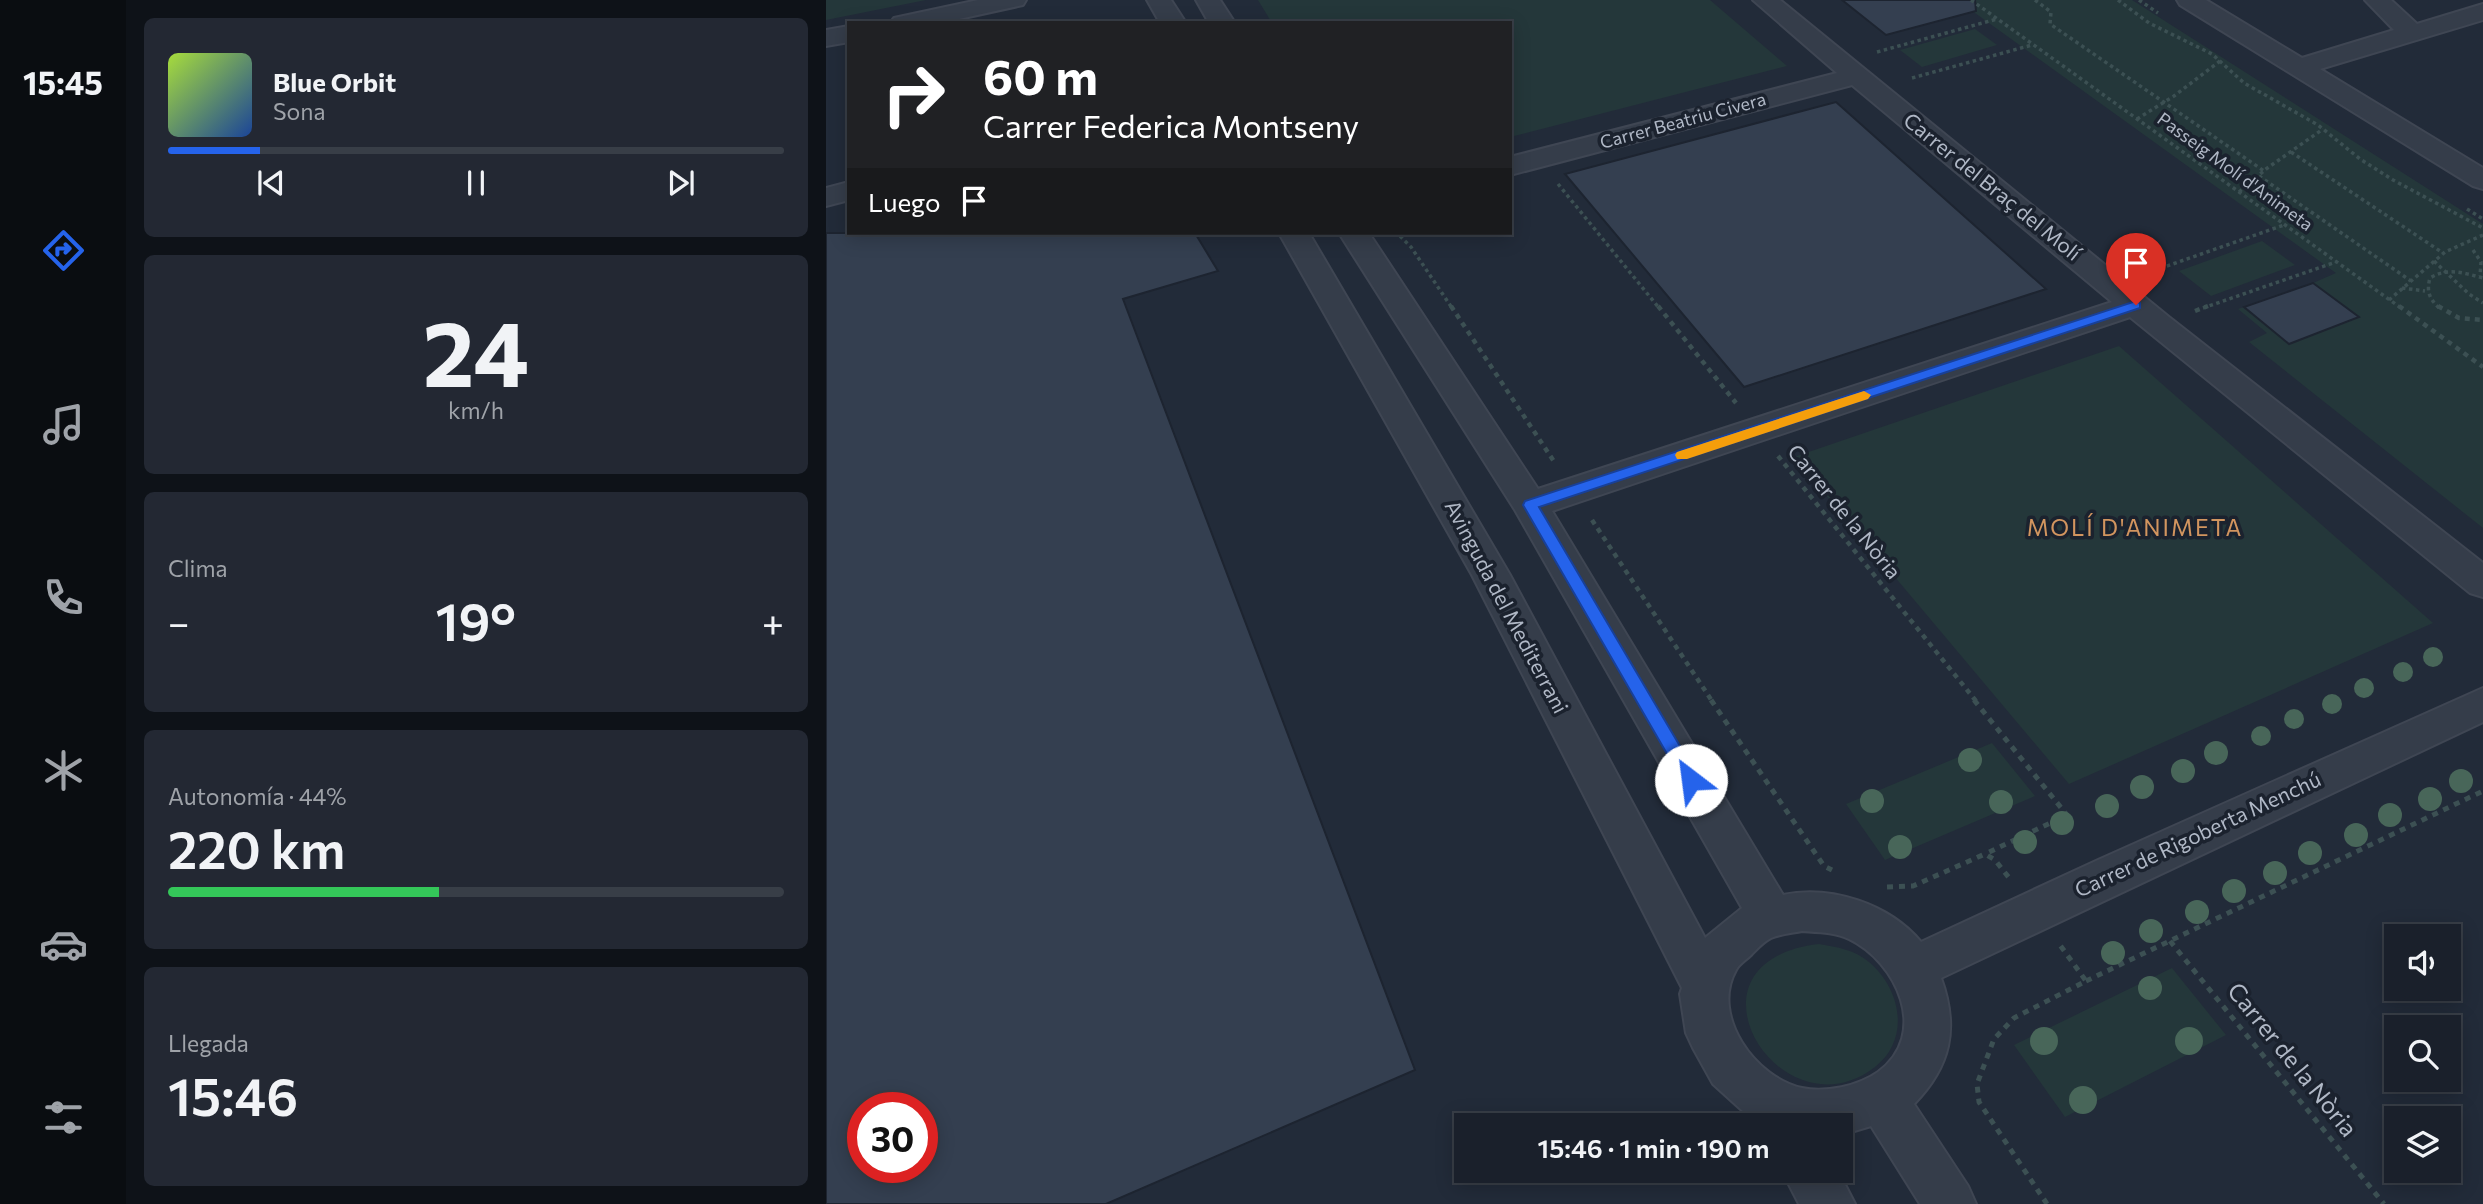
<!DOCTYPE html>
<html lang="es">
<meta charset="utf-8">
<style>
body{margin:0;font-family:Commissioner,sans-serif;background:#232833;color:#f1f3f6;height:100vh;display:flex;flex-direction:column;font-size:26px;white-space:nowrap}
*{box-sizing:border-box;margin:0}
p{font-size:23px;color:#9fa3a9}
.icon{flex:none;width:38px;height:38px;fill:none;stroke:currentColor;stroke-width:2;stroke-linecap:round;stroke-linejoin:round}
.map{position:relative;flex:1;overflow:hidden}
.sheet{display:flex;flex-direction:column;gap:18px;padding:18px;background:#0e1218;width:700px}
.sheet>*{flex:none}
.hud{position:absolute;left:21px;top:21px;width:665px;height:214px;border-radius:0px;box-shadow:0 4px 18px #0003,0 0 0 2px #383e47;background:#202124;color:#fff;overflow:hidden}
.tools{position:absolute;left:1558px;top:924px;display:grid;gap:14px}
.tools a{display:grid;place-items:center;width:77px;height:77px;border-radius:0px;background:#1a202b;box-shadow:0 4px 18px #0003,0 0 0 2px #383e47;font-size:35px}
.speed{position:absolute;left:21px;top:1092px;display:flex;gap:14px;font-size:35px;font-weight:700;text-align:center}
.speed>*{display:grid;place-content:center;width:91px;height:91px;border-radius:50%;background:#1a202b;box-shadow:0 4px 18px #0003,0 0 0 2px #383e47;line-height:1}
.speed .limit{border:10px solid #d22;background:#fff;color:#111}
.pin{position:absolute;display:grid;place-items:center;width:60px;height:60px;color:#fff;margin:-72px -30px;border-radius:50% 50% 50% 0;rotate:-45deg;box-shadow:0 0 7px #0007}
.pin .icon{rotate:45deg}
.me{position:absolute;width:77px;margin:-38px;rotate:330deg;stroke-linejoin:round;filter:drop-shadow(0 0 5px #0008)}
.turn{display:flex;align-items:center;gap:24px;height:147px;padding:0 21px;font-size:32px}
.turn .icon{width:91px;height:91px;stroke-width:2.5}
.turn b{display:block;font-size:49px;line-height:60px}
.then{display:flex;align-items:center;height:66px;padding:0 21px;background:#0003;gap:14px;font-size:26px}
.big{font-size:52px;font-weight:600;line-height:1.1}
.sheet .card{flex:1;display:flex;flex-direction:column;justify-content:center;gap:10px;min-width:0;padding:0 24px;border-radius:10px;background:#232833}
.sheet .dial{align-items:center;gap:0}
.dial b{font-size:91px;line-height:1}
.song{display:flex;align-items:center;gap:21px}
.cover{width:84px;height:84px;border-radius:10px;background:linear-gradient(135deg,hsl(80 70% 55%),hsl(220 70% 35%))}
.played{height:7px;border-radius:4px;background:linear-gradient(90deg,#2563eb 15%,#383e47 15%)}
.keys{display:flex;justify-content:space-around;direction:ltr}
.heat{display:flex;justify-content:space-between;align-items:center;font-size:38px;direction:ltr}
.charge{height:10px;border-radius:5px;background:linear-gradient(90deg,#34c759 44%,#383e47 0)}
.trip{position:absolute;left:628px;top:1113px;width:399px;height:70px;border-radius:0px;background:#1a202b;box-shadow:0 4px 18px #0003,0 0 0 2px #383e47;font-weight:600;line-height:70px;text-align:center}
main{display:flex;flex:1;min-height:0}
.tabs{display:flex;flex-direction:column;width:126px;justify-content:space-around;align-items:center;background:#0a0d11;color:#9fa3a9}
.tabs .icon{width:49px;height:49px}
.tabs .current{color:#2563eb}
.tabs b{font-size:32px;color:#f1f3f6}
.map>svg:first-child{display:block}
.green{fill:#24373a}
.building{fill:#343f50;stroke:#1d2430;stroke-width:2;fill-rule:evenodd}
.lines{fill:none;stroke-linecap:round;stroke-linejoin:round}
.minor-casing{stroke:#3f4653;stroke-width:4}
.path-far2{stroke:#3c5053;stroke-width:3.5;stroke-dasharray:3.5 3.5;stroke-linecap:butt}
.path-far1{stroke:#3c5053;stroke-width:4.5;stroke-dasharray:5 5;stroke-linecap:butt}
.path{stroke:#3c5053;stroke-width:5;stroke-dasharray:6 6;stroke-linecap:butt}
.minor{fill:#353d4a;fill-rule:evenodd}
.tree{fill:#486659}
.route{fill:#2563eb;stroke:#184099;stroke-width:2}
.slow{fill:#f59e0b}
.labels{text-anchor:middle;stroke-width:7;stroke-linejoin:round;paint-order:stroke}
.far-street-label{font-size:18px;fill:#b0b8c6;stroke:#1b222e}
.street-label{font-size:21px;fill:#b0b8c6;stroke:#1b222e}
.neighbourhood-label{font-size:23px;letter-spacing:2px;fill:#d2955f;stroke:#1b222e}
.near-street-label{font-size:24px;fill:#b0b8c6;stroke:#1b222e}
</style>
<main>
<nav class="tabs">
<b>15:45</b>
<svg class="icon current" aria-label="directions" viewBox="0 0 24 24"><path d="M12 3l9 9-9 9-9-9zM9 14v-3h6M13 9l2 2-2 2"/></svg>
<svg class="icon" aria-label="music" viewBox="0 0 24 24"><path d="M9 18V5l10-2v13"/><circle cx="6" cy="18" r="3"/><circle cx="16" cy="16" r="3"/></svg>
<svg class="icon" aria-label="phone" viewBox="0 0 24 24"><path d="M5 4h4l2 5-3 2q2 4 5 5l2-3 5 2v4C11 20 4 13 5 4z"/></svg>
<svg class="icon" aria-label="climate" viewBox="0 0 24 24"><path d="M12 3v18M4 7l16 10M4 17L20 7"/></svg>
<svg class="icon" aria-label="car" viewBox="0 0 24 24"><path d="M5 17H2v-5l4-1 3-4h7l3 4 3 1v5h-3M9 17h6M6 11h13"/><circle cx="7" cy="17" r="2"/><circle cx="17" cy="17" r="2"/></svg>
<svg class="icon" aria-label="filters" viewBox="0 0 24 24"><path d="M4 7h16M4 17h16"/><circle cx="9" cy="7" r="2"/><circle cx="15" cy="17" r="2"/></svg>
</nav>
<section class="sheet">
<div class="card">
<div class="song"><i class="cover"></i><div><b>Blue Orbit</b><p>Sona</p></div></div>
<div class="played"></div>
<div class="keys"><svg class="icon" aria-label="previous" viewBox="0 0 24 24"><path d="M18 5L8 12l10 7zM5 5v14"/></svg><svg class="icon" aria-label="pause" viewBox="0 0 24 24"><path d="M8 5v14M16 5v14"/></svg><svg class="icon" aria-label="next" viewBox="0 0 24 24"><path d="M6 5l10 7-10 7zM19 5v14"/></svg></div>
</div>
<div class="card dial"><b>24</b><p>km/h</p></div>
<div class="card"><p>Clima</p>
<div class="heat"><a>−</a><b class="big">19°</b><a>+</a></div>
</div>
<div class="card"><p>Autonomía · 44%</p><b class="big">220 km</b><div class="charge"></div></div>
<div class="card"><p>Llegada</p><b class="big">15:46</b></div>
</section>
<div class="map">
<svg width="1657" height="1204" viewBox="0 0 1657 1204">
<rect width="100%" height="100%" fill="#222b39"/>
<g class="green">
<polygon points="0,0 100,0 0,20"/>
<polygon points="432,0 884,0 961,66 684,137 684,23 446,23"/>
<polygon points="1131,0 1306,0 1657,224 1657,528 1423,342 1441,333 1412,309 1418,307 1463,344 1533,317 1487,283 1510,273"/>
<polygon points="1149,29 1171,45 1096,67 1074,50"/>
<polygon points="1436,241 1469,265 1385,296 1353,271"/>
<polygon points="1293,346 1607,623 1243,784 968,457"/>
<polygon points="1166,743 1209,796 1059,860 1020,804"/>
<path d="M 993,944 C 1011,947 1029,950 1043,962 C 1075,989 1085,1039 1049,1067 C 954,1140 844,961 993,944 Z"/>
<polygon points="1346,968 1400,1035 1239,1117 1188,1045"/>
</g>
<g class="building">
<polygon points="1016,0 1149,0 1150,11 1060,35"/>
<polygon points="1010,102 1220,289 918,387 739,174"/>
<path d="M 0,233 L 369,233 L 392,271 L 297,299 L 589,1070 L 280,1204 L 0,1204 ZM 37,1108 L 96,1108 L 96,1167 L 37,1167 Z"/>
<polygon points="1487,283 1533,317 1463,344 1418,307"/>
</g>
<g class="lines">
<g class="minor-casing">
<g id="minor">
<polygon points="152,0 200,0 197,5 115,23 64,23 68,18"/>
<polygon points="321,0 345,0 360,23 334,23"/>
<polygon points="370,0 394,0 409,23 383,23"/>
<path d="M 927,0 L 954,0 L 1343,317 L 1657,563 L 1657,597 L 1644,593 L 1304,317 L 726,511 L 957,895 C 1005,885 1063,904 1095,942 L 1272,860 L 1657,688 L 1657,722 L 1115,978 C 1133,1028 1125,1066 1088,1104 L 1142,1186 L 1150,1204 L 1094,1204 L 1045,1126 L 1015,1135 L 1015,1125 L 950,1125 L 919,1113 L 887,1084 L 867,1048 L 860,1033 L 854,994 L 856,988 L 646,575 L 453,233 L 483,233 L 684,575 L 879,938 L 916,908 L 689,510 L 513,233 L 543,233 L 712,489 L 1286,302 L 1026,85 L 684,175 L 684,157 L 1011,73 ZM 976,931 C 991,932 1009,932 1023,939 C 1071,962 1104,1034 1052,1072 C 1032,1086 1000,1093 976,1088 C 930,1078 884,1016 910,970 C 913,964 920,960 925,955 C 931,949 937,942 945,938 C 954,934 966,933 976,931 Z"/>
<polygon points="1351,0 1380,0 1476,58 1568,30 1539,0 1565,0 1591,24 1657,4 1657,20 1494,69 1657,168 1657,189 1647,186 1354,5"/>
<polygon points="23,26 23,42 0,46 0,30"/>
<polygon points="23,182 23,200 0,206 0,188"/>
<polygon points="956,1171 1012,1171 1029,1204 973,1204"/>
</g>
</g>
<g class="path-far2">
<polyline points="1145,0 1575,308"/>
<polyline points="1209,0 1225,12 1224,24 1438,171"/>
<polyline points="1292,0 1323,23 1386,54 1418,83 1492,125 1534,159 1567,180 1657,228"/>
<polyline points="1313,0 1332,13"/>
<polyline points="1051,52 1171,19"/>
<polyline points="1086,78 1206,45"/>
<polyline points="1311,119 1348,96 1394,61"/>
<polyline points="1465,152 1617,253"/>
<polyline points="1433,176 1585,281"/>
<polyline points="732,184 833,308"/>
<polyline points="1413,192 1440,169 1497,129"/>
<polyline points="1641,209 1657,219"/>
<polyline points="574,236 585,247 626,308"/>
<polyline points="1647,250 1655,262 1654,276"/>
<polyline points="1608,261 1643,294 1657,303"/>
<polyline points="1321,273 1458,225"/>
<polyline points="1576,288 1599,291"/>
<polyline points="1563,300 1619,252 1657,235"/>
<polyline points="1377,308 1510,262"/>
<path d="M 1613,308 C 1604,299 1600,292 1604,278 C 1622,267 1638,273 1657,278"/>
</g>
<g class="path-far1">
<polyline points="625,306 729,463"/>
<polyline points="832,306 910,403"/>
<polyline points="1573,306 1657,367"/>
<polyline points="1612,306 1633,318 1657,320"/>
<polyline points="1369,311 1382,306"/>
<polyline points="952,456 1150,701"/>
<polyline points="766,520 886,701"/>
</g>
<g class="path">
<polyline points="885,700 998,866 1006,870"/>
<polyline points="1148,700 1241,815 1159,854"/>
<polyline points="1061,887 1087,886 1159,854 1169,860 1184,879"/>
<polyline points="1344,941 1558,1204"/>
<polyline points="1260,981 1657,791"/>
<polyline points="1221,1204 1153,1102 1151,1084 1168,1039 1188,1018 1260,981 1234,945"/>
</g>
<use href="#minor" class="minor"/>
</g>
<g class="tree">
<circle cx="1607" cy="657" r="10"/>
<circle cx="1577" cy="672" r="10"/>
<circle cx="1538" cy="688" r="10"/>
<circle cx="1506" cy="704" r="10"/>
<circle cx="1468" cy="719" r="10"/>
<circle cx="1435" cy="736" r="10"/>
<circle cx="1390" cy="753" r="12"/>
<circle cx="1144" cy="760" r="12"/>
<circle cx="1357" cy="771" r="12"/>
<circle cx="1635" cy="781" r="12"/>
<circle cx="1316" cy="787" r="12"/>
<circle cx="1604" cy="799" r="12"/>
<circle cx="1046" cy="801" r="12"/>
<circle cx="1175" cy="802" r="12"/>
<circle cx="1281" cy="806" r="12"/>
<circle cx="1564" cy="815" r="12"/>
<circle cx="1236" cy="823" r="12"/>
<circle cx="1530" cy="835" r="12"/>
<circle cx="1199" cy="842" r="12"/>
<circle cx="1074" cy="847" r="12"/>
<circle cx="1484" cy="853" r="12"/>
<circle cx="1449" cy="873" r="12"/>
<circle cx="1408" cy="891" r="12"/>
<circle cx="1371" cy="912" r="12"/>
<circle cx="1325" cy="931" r="12"/>
<circle cx="1287" cy="953" r="12"/>
<circle cx="1324" cy="988" r="12"/>
<circle cx="1218" cy="1041" r="14"/>
<circle cx="1363" cy="1041" r="14"/>
<circle cx="1257" cy="1100" r="14"/>
</g>
<polygon class="route" points="1310,301 1314,303 1314,308 713,507 874,780 871,785 859,785 697,505 699,501"/>
<polygon class="slow" points="1038,391 1045,395 1042,399 861,459 851,459 849,455 851,452"/>
<g class="labels">
<g class="far-street-label">
<text transform="translate(857 121) rotate(-15)" y="6">Carrer Beatriu Civera</text>
<text transform="translate(1409 172) rotate(36)" y="6">Passeig Molí d'Animeta</text>
</g>
<g class="street-label">
<text transform="translate(1166 187) rotate(39)" y="7">Carrer del Braç del Molí</text>
<text transform="translate(1018 512) rotate(51)" y="7">Carrer de la Nòria</text>
<text transform="translate(680 607) rotate(62)" y="7">Avinguda del Mediterrani</text>
<text transform="translate(1372 835) rotate(-25)" y="7">Carrer de Rigoberta Menchú</text>
</g>
<g class="neighbourhood-label">
<text x="1309" y="536">MOLÍ D'ANIMETA</text>
</g>
<g class="near-street-label">
<text transform="translate(1466 1060) rotate(51)" y="8">Carrer de la Nòria</text>
</g>
</g>
</svg>
<div class="tools">
<a><svg class="icon" aria-label="sound" viewBox="0 0 24 24"><path d="M4 9h4l5-4v14l-5-4H4zM17 9q2 3 0 6"/></svg></a>
<a><svg class="icon" aria-label="search" viewBox="0 0 24 24"><circle cx="10" cy="10" r="6"/><path d="M15 15l6 6"/></svg></a>
<a><svg class="icon" aria-label="layers" viewBox="0 0 24 24"><path d="M12 4l9 5-9 5-9-5zM3 14l9 5 9-5"/></svg></a>
</div>
<div class="speed"><div class="limit">30</div></div>
<div class="pin" style="left:1310px;top:305px;background:#d93025"><svg class="icon" aria-label="arrive" viewBox="0 0 24 24"><path d="M6 21V4h12l-3 4 3 4H6"/></svg></div>
<svg class="me" style="left:865px;top:780px" viewBox="-20 -20 40 40"><circle r="19" fill="#fff"/><path d="M0-13L10 11 0 6-10 11z" fill="#2563eb"/></svg>
<div class="trip">15:46 · 1 min · 190 m</div>
<div class="hud">
<div class="turn"><svg class="icon" aria-label="right" viewBox="0 0 24 24"><path d="M7 20v-9h11M14 6l5 5-5 5"/></svg><div><b>60 m</b>Carrer Federica Montseny</div></div>
<div class="then">Luego<svg class="icon" aria-label="arrive" viewBox="0 0 24 24"><path d="M6 21V4h12l-3 4 3 4H6"/></svg></div>
</div>
</div>
</main>
